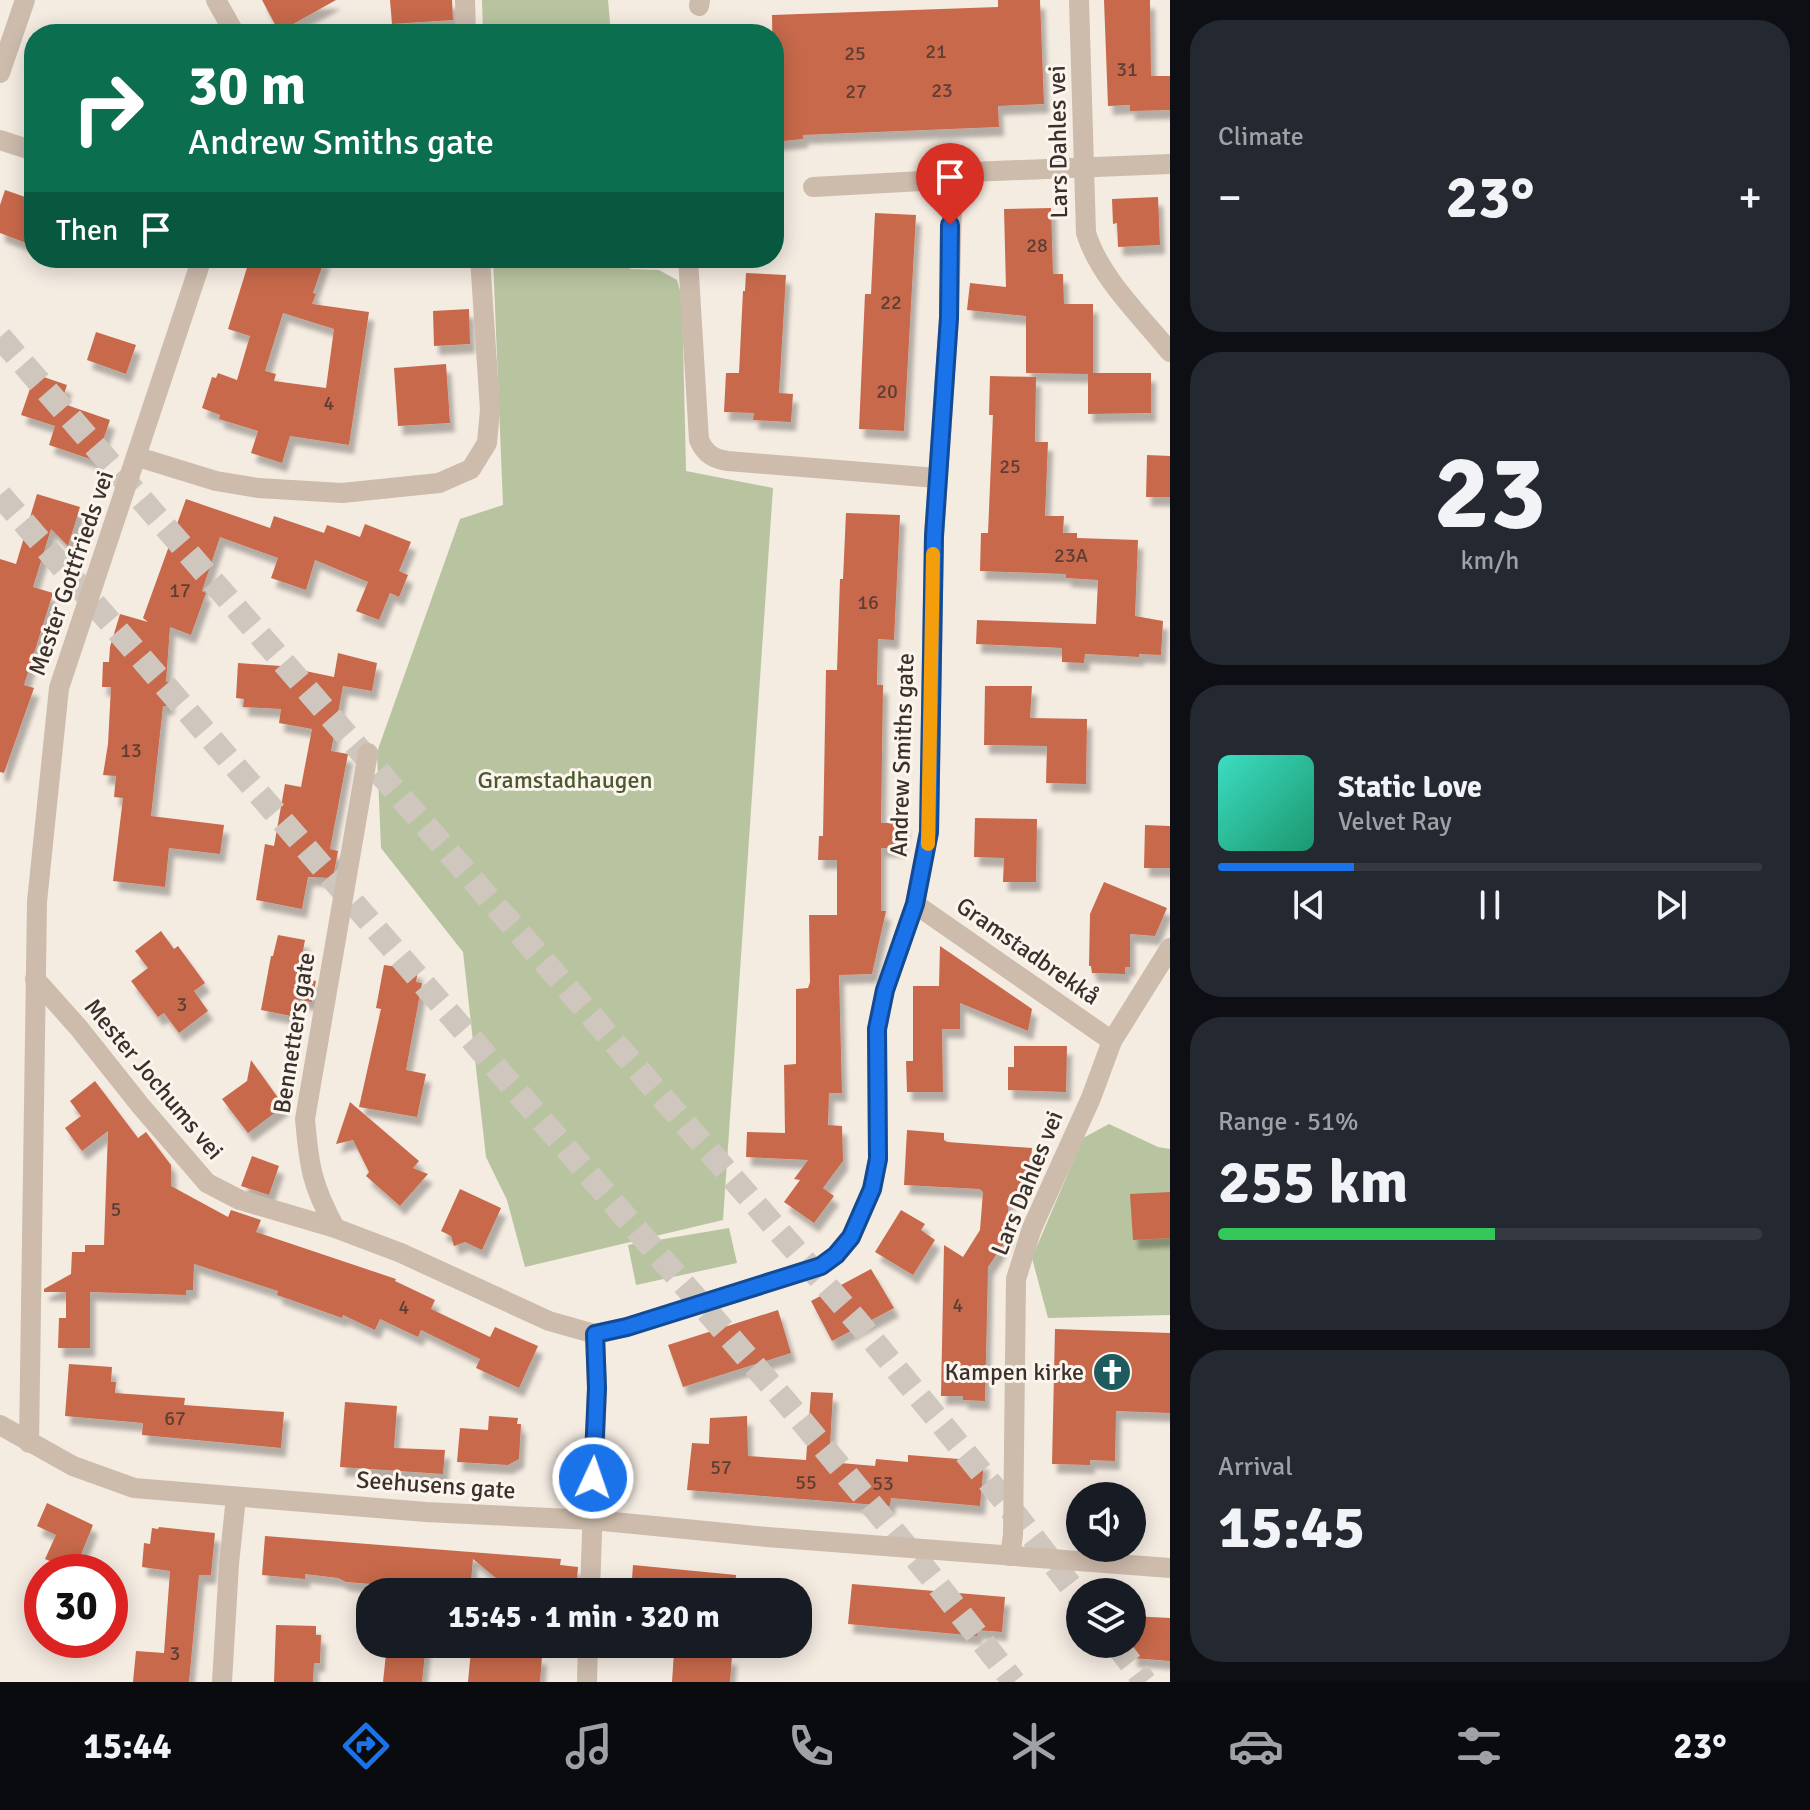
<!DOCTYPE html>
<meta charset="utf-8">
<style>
body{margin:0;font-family:Signika,sans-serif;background:#242831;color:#f1f3f6;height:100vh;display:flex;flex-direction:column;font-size:30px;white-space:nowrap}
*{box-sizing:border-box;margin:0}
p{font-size:26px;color:#9ea1a6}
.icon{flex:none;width:44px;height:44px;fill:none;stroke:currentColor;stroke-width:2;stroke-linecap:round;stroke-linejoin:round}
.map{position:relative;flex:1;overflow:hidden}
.sheet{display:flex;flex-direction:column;gap:20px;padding:20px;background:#0d0f14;width:640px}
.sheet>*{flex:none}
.top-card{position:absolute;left:24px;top:24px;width:760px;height:244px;border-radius:32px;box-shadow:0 4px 20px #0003;background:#0b6e4f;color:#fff;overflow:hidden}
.tools{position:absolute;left:1066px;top:1482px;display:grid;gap:16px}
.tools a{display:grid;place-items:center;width:80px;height:80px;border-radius:50%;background:#171b24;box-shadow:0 4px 20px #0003;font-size:40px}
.speed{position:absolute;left:24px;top:1554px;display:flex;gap:16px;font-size:40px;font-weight:700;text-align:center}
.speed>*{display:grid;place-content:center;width:104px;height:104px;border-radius:50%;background:#171b24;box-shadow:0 4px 20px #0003;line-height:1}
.speed .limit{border:12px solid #d22;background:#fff;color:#111}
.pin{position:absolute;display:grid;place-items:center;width:68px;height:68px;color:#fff;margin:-82px -34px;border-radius:50% 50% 50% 0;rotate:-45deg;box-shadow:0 0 8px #0007}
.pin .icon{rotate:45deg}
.me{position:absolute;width:88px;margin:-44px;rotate:3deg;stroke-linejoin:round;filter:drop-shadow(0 0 6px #0008)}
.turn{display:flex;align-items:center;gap:28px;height:168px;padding:0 32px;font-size:36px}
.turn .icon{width:104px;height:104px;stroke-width:2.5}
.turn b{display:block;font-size:56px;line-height:68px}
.then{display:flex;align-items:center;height:76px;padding:0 32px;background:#0003;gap:16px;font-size:30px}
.big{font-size:60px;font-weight:700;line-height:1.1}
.sheet .widget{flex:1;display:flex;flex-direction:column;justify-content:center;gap:12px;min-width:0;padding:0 28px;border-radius:32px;background:#242831}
.sheet .dial{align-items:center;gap:0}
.dial b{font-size:104px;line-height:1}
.song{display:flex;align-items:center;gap:24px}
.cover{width:96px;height:96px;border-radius:12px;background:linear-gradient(135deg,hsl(170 70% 55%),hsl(160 70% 35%))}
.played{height:8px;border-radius:4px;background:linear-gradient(90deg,#1a73e8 25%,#363941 25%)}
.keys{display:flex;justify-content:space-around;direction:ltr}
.heat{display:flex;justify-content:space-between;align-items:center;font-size:44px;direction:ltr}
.charge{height:12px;border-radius:6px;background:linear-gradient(90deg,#34c759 51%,#363941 0)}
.trip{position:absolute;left:356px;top:1578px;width:456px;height:80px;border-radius:32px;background:#171b24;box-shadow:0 4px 20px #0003;font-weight:700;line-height:80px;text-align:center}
.tabs{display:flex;height:128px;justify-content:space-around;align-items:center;background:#090b0e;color:#9ea1a6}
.tabs .icon{width:56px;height:56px}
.tabs .current{color:#1a73e8}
.tabs b{font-size:36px;color:#f1f3f6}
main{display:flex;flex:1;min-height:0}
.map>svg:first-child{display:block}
.green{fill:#b8c4a0}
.building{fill:#c8694b;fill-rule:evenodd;filter:url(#shadow)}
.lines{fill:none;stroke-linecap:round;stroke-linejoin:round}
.highway-tunnel{stroke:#cfc6bd;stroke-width:24;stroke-dasharray:24 12;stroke-linecap:butt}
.street{stroke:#cdbbac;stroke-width:20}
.route-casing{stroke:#114b97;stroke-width:20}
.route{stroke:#1a73e8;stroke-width:14}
.slow{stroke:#f59e0b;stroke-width:14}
.labels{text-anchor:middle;stroke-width:6;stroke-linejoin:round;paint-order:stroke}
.number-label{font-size:20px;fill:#5e3e33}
.street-label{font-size:24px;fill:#3b302b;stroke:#fbf5ee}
.park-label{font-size:24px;fill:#4a5a2e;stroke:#fbf5ee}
.poi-label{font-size:24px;fill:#3b302b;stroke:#fbf5ee;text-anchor:end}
</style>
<main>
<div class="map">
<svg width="1170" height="1682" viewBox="0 0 1170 1682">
<defs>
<filter id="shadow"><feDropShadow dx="5" dy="9" stdDeviation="2" flood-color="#0004"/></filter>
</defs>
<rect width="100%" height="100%" fill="#f4ebe1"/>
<g class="green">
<polygon points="482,0 608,0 611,34 483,34"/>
<polygon points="493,258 629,258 630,269 659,270 677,280 682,298 686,471 773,488 723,1220 525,1267 507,1200 486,1157 463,952 381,848 377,752 460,519 503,505"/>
<polygon points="1109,1124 1158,1147 1170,1149 1170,1315 1048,1318 1032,1258 1083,1138"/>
<polygon points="729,1228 737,1263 636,1285 628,1245"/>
</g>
<g class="building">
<polygon points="262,0 336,0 279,32"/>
<polygon points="390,0 452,0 453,20 392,24"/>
<polygon points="998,0 1040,0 1044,104 998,106 999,127 803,135 803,139 774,142 772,15 998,7"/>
<polygon points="1104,0 1150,0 1151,76 1170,76 1170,110 1130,111 1130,105 1108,106"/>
<polygon points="5,190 34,200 34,219 26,243 0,233 0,205"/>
<polygon points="1158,197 1160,245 1118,247 1117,223 1113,224 1112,199"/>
<polygon points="1051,208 1053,274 1063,274 1064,304 1093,304 1093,373 1151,373 1151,413 1088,414 1088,374 1026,373 1026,316 967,310 970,283 1006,287 1004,209"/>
<polygon points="875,213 916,215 904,431 859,429 865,294 871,294"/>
<path d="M 250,258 L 325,258 L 313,293 L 316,294 L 312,304 L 369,312 L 349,445 L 290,436 L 282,463 L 251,453 L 258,431 L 219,419 L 220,415 L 202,408 L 212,377 L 216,378 L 218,373 L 237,380 L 250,336 L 228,329 ZM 283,313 L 334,329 L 326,388 L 274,381 L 276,374 L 265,371 Z"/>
<polygon points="746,273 786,275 779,393 793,394 791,422 753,420 754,413 724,412 726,373 739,373 743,291 745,291"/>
<polygon points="469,309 470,344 434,346 433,311"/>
<polygon points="96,332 136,345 126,374 87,360"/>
<polygon points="446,364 450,423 398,426 394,368"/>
<polygon points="35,374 67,385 61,403 110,420 96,461 49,445 55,426 21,415"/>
<polygon points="990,376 1036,377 1035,442 1048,442 1045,516 1064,516 1063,533 1077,533 1077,538 1138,540 1135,616 1163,621 1161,655 1139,654 1139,657 1085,654 1084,663 1062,662 1062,648 976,644 977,620 1096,624 1098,580 1066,578 1066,574 980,571 981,533 988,533 993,415 989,415"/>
<polygon points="1147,455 1170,456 1170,497 1146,497"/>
<polygon points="37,494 80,507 68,546 51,529 33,587 53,593 24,685 34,688 4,773 0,772 0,559 16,564"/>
<polygon points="186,499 270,528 274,516 324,533 327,525 360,537 365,524 411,542 399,571 408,575 399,597 390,593 379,620 356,611 368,582 315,560 306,590 271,578 278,558 220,537 202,591 206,593 191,635 170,627 166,682 171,682 169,706 163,706 151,816 224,825 220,854 169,848 165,887 113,881 123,798 114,797 116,776 103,775 108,744 111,687 102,687 103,662 109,662 110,647 120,614 148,622 143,618"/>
<polygon points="846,513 900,515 894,640 878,639 877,685 883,685 881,823 905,823 900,848 881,848 881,911 886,911 872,974 839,975 842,1093 829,1093 828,1125 842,1126 843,1161 823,1188 834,1196 814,1223 784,1202 800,1180 794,1179 808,1160 746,1157 747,1132 785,1133 784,1065 796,1064 796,989 808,988 810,982 809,915 837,915 837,860 818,860 819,836 823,836 826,670 837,670 840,579 843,579"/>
<polygon points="338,653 377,663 372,691 343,686 331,751 348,754 330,849 338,851 333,878 308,877 302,909 256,900 265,844 274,846 285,784 301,787 312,729 279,723 281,709 243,707 244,699 236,698 238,663 281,666 281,668 296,669 334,677"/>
<polygon points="985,686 1032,686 1030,718 1087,719 1086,784 1046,783 1047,746 984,745"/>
<polygon points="975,818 1037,819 1036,882 1003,882 1004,858 974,857"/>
<polygon points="1145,825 1170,826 1170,868 1144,868"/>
<polygon points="1104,882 1167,908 1155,936 1130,934 1130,967 1125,967 1125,974 1092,973 1091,966 1089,966 1090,914"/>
<polygon points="161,931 174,949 178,946 205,983 194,991 208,1011 179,1033 164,1013 158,1017 131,981 148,968 135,951"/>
<polygon points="278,935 305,940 298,977 316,981 312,1002 294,999 291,1016 261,1010 271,956 273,956"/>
<polygon points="940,946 1032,1009 1028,1031 960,1003 960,1029 942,1029 943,1092 907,1092 906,1061 913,1061 913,986 939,986"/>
<polygon points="384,965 418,970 416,982 422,983 406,1070 426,1074 417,1117 359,1107 381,1009 376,1008"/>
<polygon points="1014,1046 1067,1046 1066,1092 1008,1090 1008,1067 1014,1067"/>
<polygon points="251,1060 284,1106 248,1133 222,1099 247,1081"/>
<polygon points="95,1081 138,1138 146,1132 171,1165 171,1186 228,1217 231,1210 261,1220 256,1232 396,1279 395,1281 435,1300 431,1309 490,1337 495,1327 538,1346 519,1388 476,1368 480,1359 421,1330 418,1337 380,1319 375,1330 343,1315 342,1318 277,1295 278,1291 194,1264 193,1290 186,1290 186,1295 90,1292 90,1348 58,1348 59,1318 66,1318 66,1292 44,1292 44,1289 71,1274 72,1252 85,1252 85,1245 104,1245 108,1131 82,1151 65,1128 81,1116 70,1101"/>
<polygon points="350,1102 419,1161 413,1168 428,1174 400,1206 366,1176 369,1172 353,1140 336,1144"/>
<polygon points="907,1130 944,1133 944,1140 947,1142 1032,1148 1030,1173 1025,1172 1023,1194 1009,1194 1007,1239 988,1267 985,1401 963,1400 963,1396 941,1396 944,1245 963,1257 980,1230 983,1192 980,1189 904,1185"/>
<polygon points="252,1156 279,1166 269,1195 241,1186"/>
<polygon points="460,1189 501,1208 482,1250 465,1242 454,1246 451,1236 441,1231"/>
<polygon points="1170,1192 1170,1238 1133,1240 1130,1194"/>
<polygon points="901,1210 925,1224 921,1230 935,1240 913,1275 875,1252"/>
<polygon points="871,1269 894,1308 832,1341 811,1301"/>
<polygon points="778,1310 791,1353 683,1387 668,1345"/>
<polygon points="1055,1329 1170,1333 1170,1413 1116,1411 1115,1461 1090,1460 1090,1465 1052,1464"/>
<polygon points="69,1364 112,1367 111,1382 116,1382 115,1393 185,1398 184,1405 284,1412 281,1448 142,1435 143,1423 65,1416"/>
<polygon points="811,1392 833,1393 829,1462 875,1466 876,1459 908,1462 908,1455 984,1461 980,1506 891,1498 890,1506 687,1490 692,1443 709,1444 710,1418 747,1416 748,1456 806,1460"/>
<polygon points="345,1402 397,1406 394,1448 445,1450 443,1474 340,1467"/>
<polygon points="489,1416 518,1418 517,1424 521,1424 519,1459 508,1465 457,1462 460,1428 488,1430"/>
<polygon points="47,1503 93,1525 74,1572 45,1559 56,1535 37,1526"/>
<polygon points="159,1527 215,1533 211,1575 199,1575 189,1682 133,1682 136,1651 164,1653 170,1571 142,1567 144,1543 150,1544 152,1528 158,1529"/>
<polygon points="265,1536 561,1559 560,1565 578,1567 576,1592 513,1592 473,1559 470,1592 346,1582 338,1578 305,1574 305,1579 262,1575"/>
<polygon points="633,1565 736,1575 735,1592 631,1592"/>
<polygon points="852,1584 1005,1597 1002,1632 977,1630 977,1636 848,1624"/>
<polygon points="1132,1616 1170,1618 1170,1661 1132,1658"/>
<polygon points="276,1625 316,1626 316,1635 321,1635 320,1663 314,1663 313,1682 274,1682"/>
<polygon points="387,1644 426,1644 422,1682 383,1682"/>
<polygon points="475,1644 500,1644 499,1653 542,1656 540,1682 468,1682 471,1650 475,1651"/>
<polygon points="674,1652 732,1656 730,1682 672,1682"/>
</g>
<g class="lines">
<g class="highway-tunnel">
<polyline points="0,337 857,1321 1004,1500 1080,1598"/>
<polyline points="0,495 785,1401 929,1574 1014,1682"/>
<polyline points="1116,1644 1145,1682"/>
</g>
<g class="street">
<polyline points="216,0 235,34"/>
<polyline points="465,0 466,34"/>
<path d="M 1079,0 L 1086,233 C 1100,278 1141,316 1170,352"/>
<polyline points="699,6 700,0"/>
<polyline points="0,73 25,0"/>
<polyline points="0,140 34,151"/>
<polyline points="958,179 963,174 970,172 1170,164"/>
<polyline points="813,187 958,179"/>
<path d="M 688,258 L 699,440 C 705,454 714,459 728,461 L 937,478"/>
<polyline points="138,457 216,481 258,488 342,493 439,483 471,469 487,443 490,410 480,258"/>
<path d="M 368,753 L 305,1119 C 309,1167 312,1185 335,1228 L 401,1253 L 549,1321 L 595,1334 L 627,1327 L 821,1266 L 836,1255 L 851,1237 L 872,1189 L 878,1159 L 877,1029 L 885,990 L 915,904 L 929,832 L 934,536 L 949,318 L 952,207 L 958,179"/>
<polyline points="915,904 1112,1041"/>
<polyline points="35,979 78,1027 140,1105 207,1183 240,1200 335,1228"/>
<polyline points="0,1425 73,1466 134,1488 426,1512 593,1520 767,1537 1170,1568"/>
<polyline points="29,1443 37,902 59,688 202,258"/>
<polyline points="1010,1556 1013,1535 1016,1279 1032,1228 1091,1098 1112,1041 1170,948"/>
<polyline points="590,1592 597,1388 595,1334"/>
<polyline points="222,1682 229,1564 236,1497"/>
<polyline points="587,1682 588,1644"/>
</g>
</g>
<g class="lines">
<g class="route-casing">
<polyline id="route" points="593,1478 597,1388 595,1334 627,1327 821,1266 836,1255 851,1237 872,1189 878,1159 877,1029 885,990 915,904 929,832 934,536 949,318 950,225"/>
</g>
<use href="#route" class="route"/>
<polyline class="slow" points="928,844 933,554"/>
</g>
<defs>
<g id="church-disc" transform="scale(2)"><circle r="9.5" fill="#1f5a5e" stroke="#fbf5ee"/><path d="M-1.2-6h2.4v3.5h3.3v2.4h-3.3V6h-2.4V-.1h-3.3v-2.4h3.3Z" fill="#fff"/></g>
</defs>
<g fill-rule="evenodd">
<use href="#church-disc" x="1112" y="1372"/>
</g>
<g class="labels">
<g class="number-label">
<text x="936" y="58">21</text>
<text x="855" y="60">25</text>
<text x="1127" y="76">31</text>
<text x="942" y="97">23</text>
<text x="856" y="98">27</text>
<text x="1037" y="252">28</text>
<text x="891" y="309">22</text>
<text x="887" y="398">20</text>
<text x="329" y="410">4</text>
<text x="1010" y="473">25</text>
<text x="1071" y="562">23A</text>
<text x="180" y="597">17</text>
<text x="868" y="609">16</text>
<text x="131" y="757">13</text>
<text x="182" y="1011">3</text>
<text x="116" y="1216">5</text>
<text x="958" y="1312">4</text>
<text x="404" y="1314">4</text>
<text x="175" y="1425">67</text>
<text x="721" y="1474">57</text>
<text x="806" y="1489">55</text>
<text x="883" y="1490">53</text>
<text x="175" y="1660">3</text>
</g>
<g class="street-label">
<text transform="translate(1058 142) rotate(-91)" y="8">Lars Dahles vei</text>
<text transform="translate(71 573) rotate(-71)" y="8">Mester Gottfrieds vei</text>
<text transform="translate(902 755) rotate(-88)" y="8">Andrew Smiths gate</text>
<text transform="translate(1028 951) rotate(35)" y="8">Gramstadbrekkå</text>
<text transform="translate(294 1033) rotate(-81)" y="8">Bennetters gate</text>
<text transform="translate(154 1079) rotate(50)" y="8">Mester Jochums vei</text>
<text transform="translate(1027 1183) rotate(-68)" y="8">Lars Dahles vei</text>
<text transform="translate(436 1485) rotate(4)" y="8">Seehusens gate</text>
</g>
<g class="park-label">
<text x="565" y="788">Gramstadhaugen</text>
</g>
<g class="poi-label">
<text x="1084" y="1380">Kampen kirke</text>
</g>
</g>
</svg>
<div class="tools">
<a><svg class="icon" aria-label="sound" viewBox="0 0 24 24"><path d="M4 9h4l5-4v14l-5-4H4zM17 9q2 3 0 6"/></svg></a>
<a><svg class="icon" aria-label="layers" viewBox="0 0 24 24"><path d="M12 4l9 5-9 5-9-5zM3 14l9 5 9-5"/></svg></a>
</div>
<div class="speed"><div class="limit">30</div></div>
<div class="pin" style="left:950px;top:225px;background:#d93025"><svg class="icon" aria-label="arrive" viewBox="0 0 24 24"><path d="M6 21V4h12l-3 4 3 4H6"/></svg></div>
<svg class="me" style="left:593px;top:1478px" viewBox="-20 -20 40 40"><circle r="17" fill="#1a73e8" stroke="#fff" stroke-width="3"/><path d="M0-11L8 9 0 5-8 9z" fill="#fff"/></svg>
<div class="trip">15:45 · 1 min · 320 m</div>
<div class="top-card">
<div class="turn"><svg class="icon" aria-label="right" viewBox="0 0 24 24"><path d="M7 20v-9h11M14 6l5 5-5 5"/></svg><div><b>30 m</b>Andrew Smiths gate</div></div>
<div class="then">Then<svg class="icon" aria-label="arrive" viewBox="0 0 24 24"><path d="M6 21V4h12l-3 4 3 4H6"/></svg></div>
</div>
</div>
<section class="sheet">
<div class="widget"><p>Climate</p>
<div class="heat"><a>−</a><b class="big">23°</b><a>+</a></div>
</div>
<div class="widget dial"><b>23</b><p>km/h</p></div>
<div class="widget">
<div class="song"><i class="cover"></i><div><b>Static Love</b><p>Velvet Ray</p></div></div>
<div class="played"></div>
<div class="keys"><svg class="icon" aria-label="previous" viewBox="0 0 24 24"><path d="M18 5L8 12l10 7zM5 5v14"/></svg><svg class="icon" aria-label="pause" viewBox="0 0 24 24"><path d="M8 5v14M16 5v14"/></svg><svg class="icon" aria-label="next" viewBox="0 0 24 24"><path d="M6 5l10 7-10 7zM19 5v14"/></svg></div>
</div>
<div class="widget"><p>Range · 51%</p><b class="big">255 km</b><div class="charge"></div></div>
<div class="widget"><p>Arrival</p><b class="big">15:45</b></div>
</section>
</main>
<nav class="tabs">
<b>15:44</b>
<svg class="icon current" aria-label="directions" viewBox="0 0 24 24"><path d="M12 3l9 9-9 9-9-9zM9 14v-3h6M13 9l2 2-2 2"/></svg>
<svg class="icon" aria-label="music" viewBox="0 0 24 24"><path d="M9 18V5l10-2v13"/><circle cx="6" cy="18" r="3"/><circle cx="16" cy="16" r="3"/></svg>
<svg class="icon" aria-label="phone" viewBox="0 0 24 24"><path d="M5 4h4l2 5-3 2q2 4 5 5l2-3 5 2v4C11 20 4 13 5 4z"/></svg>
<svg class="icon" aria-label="climate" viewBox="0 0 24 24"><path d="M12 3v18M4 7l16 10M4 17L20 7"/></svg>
<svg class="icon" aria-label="car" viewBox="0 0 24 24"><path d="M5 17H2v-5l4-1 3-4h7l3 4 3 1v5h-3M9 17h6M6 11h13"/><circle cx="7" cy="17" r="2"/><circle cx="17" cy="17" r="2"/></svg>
<svg class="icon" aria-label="filters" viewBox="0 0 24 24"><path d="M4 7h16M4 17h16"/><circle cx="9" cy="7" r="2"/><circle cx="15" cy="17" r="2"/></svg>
<b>23°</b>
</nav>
